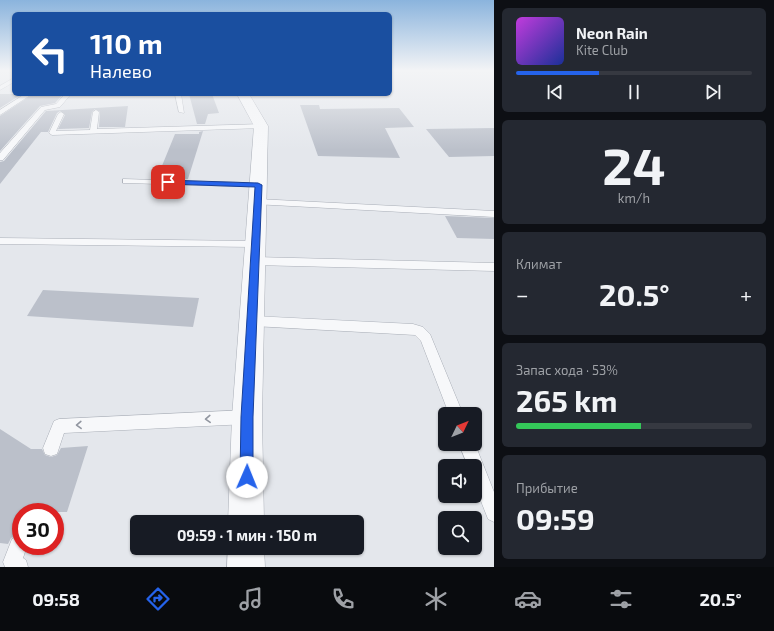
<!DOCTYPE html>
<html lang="ru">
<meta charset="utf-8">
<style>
body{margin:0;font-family:"Exo 2",sans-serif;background:#242831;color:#f1f3f6;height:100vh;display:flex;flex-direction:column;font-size:15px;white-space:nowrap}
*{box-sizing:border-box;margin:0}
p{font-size:13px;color:#9ea1a6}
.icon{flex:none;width:22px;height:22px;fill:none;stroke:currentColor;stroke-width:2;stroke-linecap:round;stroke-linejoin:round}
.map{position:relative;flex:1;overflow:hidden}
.details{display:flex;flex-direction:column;gap:8px;padding:8px;background:#0d0f14;width:280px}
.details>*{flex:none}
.banner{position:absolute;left:12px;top:12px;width:380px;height:84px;border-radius:6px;box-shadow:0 1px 3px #0004;background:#1a4fa0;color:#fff;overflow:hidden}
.needle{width:26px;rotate:47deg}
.fabs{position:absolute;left:438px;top:407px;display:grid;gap:8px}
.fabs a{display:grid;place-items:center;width:44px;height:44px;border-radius:6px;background:#171b24;box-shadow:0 1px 3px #0004;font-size:20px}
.speed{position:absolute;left:12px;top:503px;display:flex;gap:8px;font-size:20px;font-weight:700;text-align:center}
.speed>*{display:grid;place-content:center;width:52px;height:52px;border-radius:50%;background:#171b24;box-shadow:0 1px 3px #0004;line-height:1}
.speed .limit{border:6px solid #d22;background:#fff;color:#111}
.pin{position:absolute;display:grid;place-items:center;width:34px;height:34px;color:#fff;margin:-17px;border-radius:8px;box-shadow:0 2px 6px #0006}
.me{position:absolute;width:44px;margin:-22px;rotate:1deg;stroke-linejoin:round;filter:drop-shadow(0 0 3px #0008)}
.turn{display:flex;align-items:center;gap:14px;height:84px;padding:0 12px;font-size:18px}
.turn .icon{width:52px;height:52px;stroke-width:2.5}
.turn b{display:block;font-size:28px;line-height:34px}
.big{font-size:30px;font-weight:700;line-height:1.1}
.details .card{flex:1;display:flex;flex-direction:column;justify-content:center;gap:6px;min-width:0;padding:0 14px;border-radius:6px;background:#242831}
.details .dial{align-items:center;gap:0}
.dial b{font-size:52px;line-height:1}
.song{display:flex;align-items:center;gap:12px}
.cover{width:48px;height:48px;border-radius:6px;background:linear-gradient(135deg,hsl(290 70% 55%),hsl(230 70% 35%))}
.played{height:4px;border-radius:2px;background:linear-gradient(90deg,#2563eb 35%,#363941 35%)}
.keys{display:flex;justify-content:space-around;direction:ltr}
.heat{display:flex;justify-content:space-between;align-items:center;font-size:22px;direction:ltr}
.charge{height:6px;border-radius:3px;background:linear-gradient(90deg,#34c759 53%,#363941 0)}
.trip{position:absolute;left:130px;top:515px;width:234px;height:40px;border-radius:6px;background:#171b24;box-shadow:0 1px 3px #0004;font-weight:700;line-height:40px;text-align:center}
.tab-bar{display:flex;height:64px;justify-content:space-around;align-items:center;background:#090b0e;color:#9ea1a6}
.tab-bar .icon{width:28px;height:28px}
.tab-bar .selected{color:#2563eb}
.tab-bar b{font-size:18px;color:#f1f3f6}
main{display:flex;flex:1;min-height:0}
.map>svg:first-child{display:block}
.building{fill:#bbc0ca}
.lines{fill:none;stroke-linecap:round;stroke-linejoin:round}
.lane-casing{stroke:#a9aeb7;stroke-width:1}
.street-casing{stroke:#a9aeb7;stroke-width:1}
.lane{fill:#f7f8fa;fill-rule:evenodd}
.street{fill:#f7f8fa;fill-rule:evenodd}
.oneway{stroke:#9196a0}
.route{fill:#2563eb;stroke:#184099}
</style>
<main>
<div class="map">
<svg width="494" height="567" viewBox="0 0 494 567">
<rect width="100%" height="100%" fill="#e4e7ec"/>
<g class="building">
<polygon points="0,94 22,94 0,108"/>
<polygon points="33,94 63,94 55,103 40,106 0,151 0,116"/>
<polygon points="189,94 212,94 219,113 208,114 205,124 197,124"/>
<polygon points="300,105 319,105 320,109 399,108 414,127 385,128 400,158 318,156"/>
<polygon points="128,106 125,127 99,127 100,112 95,109 92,112 89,128 58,129 65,115 60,111 57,113 48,132 41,132 0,184 0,162 4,161 46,111"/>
<polygon points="494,128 494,156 449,157 426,129"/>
<polygon points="203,131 188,179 157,178 175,134 199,134 199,132"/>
<polygon points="445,216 494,218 494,239 457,238"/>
<polygon points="43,290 199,298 193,327 27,316"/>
<polygon points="0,429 31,449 42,449 45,455 51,457 57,455 61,448 88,446 67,512 21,512 21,535 17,535 11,538 8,544 0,543"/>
</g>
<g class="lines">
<g class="lane-casing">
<g id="lane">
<polygon points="14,78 14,82 0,90 0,86"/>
<polygon points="25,94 32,94 0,115 0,110"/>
<polygon points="65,94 71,94 60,107 45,110 3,160 0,160 0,153 41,107 56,104"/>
<polygon points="175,94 181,94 184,113 179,112"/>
<polygon points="96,110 99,112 97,129 261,124 264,126 261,128 52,135 49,133 58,114 61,112 64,114 56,131 90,130 93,112"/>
<polygon points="123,179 258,183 262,185 258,187 126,183 123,183"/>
<polygon points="257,199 494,211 494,217 254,204 253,202 254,200"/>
<polygon points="0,238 255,241 260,244 255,247 0,244"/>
<polygon points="254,257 494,263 494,271 254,265 250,264 249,261 250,258"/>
<polygon points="252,316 413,324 423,327 430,334 463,414 449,414 421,341 415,335 252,326 248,324 246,321 248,318"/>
<polygon points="247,410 252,412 254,417 252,422 247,424 64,433 57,454 51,456 45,454 43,448 54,421 59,419"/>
<polygon points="459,444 475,444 494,492 494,522 488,519 475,486 475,466 468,466"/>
<polygon points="18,536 21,537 21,546 27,546 23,558 26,560 28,567 5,567 3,562 12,539"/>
</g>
</g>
<g class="street-casing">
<g id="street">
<polygon points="237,94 249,94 268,126 262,417 264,522 228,522 232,417 254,126"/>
<polygon points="228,548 264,548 265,567 227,567"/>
</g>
</g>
<use href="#lane" class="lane"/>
<use href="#street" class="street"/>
</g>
<defs><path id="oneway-chevron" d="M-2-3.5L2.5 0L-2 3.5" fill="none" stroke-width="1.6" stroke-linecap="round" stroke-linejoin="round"/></defs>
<g class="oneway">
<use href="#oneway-chevron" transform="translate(208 419) rotate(177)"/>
<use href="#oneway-chevron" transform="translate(79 425) rotate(178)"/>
</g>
<linearGradient id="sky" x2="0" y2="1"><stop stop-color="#8bb4dd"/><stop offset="0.47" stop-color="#f3f4f6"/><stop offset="1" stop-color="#f3f4f6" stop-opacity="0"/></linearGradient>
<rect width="494" height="150" fill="url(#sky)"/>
<polygon class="route" points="165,180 258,183 262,185 253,417 253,477 251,482 247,484 242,482 240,477 241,417 255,187 168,184 165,183"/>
</svg>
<div class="fabs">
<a><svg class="needle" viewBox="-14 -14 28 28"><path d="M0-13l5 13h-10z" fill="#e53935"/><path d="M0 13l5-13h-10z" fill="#9ea1a6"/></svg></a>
<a><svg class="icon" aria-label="sound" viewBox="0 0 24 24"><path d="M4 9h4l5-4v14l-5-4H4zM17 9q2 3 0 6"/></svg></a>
<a><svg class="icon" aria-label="search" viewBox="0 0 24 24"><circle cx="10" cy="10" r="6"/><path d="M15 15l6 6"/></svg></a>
</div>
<div class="speed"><div class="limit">30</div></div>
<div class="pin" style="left:168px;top:182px;background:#d93025"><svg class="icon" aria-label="arrive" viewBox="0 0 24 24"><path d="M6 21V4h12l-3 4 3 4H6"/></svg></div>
<svg class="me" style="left:247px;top:477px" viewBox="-20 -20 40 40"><circle r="19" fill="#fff"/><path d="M0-13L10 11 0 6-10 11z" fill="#2563eb"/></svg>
<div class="trip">09:59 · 1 мин · 150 m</div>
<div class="banner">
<div class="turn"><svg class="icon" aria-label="left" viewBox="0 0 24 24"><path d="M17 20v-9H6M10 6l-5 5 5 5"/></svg><div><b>110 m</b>Налево</div></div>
</div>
</div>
<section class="details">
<div class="card">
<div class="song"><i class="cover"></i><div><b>Neon Rain</b><p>Kite Club</p></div></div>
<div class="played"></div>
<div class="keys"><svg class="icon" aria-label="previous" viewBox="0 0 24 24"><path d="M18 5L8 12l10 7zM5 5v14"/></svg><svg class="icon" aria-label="pause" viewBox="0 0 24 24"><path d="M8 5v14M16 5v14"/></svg><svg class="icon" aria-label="next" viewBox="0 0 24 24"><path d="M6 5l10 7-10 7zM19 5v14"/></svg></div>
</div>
<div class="card dial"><b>24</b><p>km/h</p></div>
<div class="card"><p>Климат</p>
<div class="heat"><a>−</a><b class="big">20.5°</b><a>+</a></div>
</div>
<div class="card"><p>Запас хода · 53%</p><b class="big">265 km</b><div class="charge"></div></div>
<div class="card"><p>Прибытие</p><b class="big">09:59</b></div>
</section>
</main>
<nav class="tab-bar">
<b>09:58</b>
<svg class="icon selected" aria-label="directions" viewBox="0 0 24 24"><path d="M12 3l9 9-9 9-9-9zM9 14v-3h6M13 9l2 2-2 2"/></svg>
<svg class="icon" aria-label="music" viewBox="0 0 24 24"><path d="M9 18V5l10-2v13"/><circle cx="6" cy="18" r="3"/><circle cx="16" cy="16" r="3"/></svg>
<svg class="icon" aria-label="phone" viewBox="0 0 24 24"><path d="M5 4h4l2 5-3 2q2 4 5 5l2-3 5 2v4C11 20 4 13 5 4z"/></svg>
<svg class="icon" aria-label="climate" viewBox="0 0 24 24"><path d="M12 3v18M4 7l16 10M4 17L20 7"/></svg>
<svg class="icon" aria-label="car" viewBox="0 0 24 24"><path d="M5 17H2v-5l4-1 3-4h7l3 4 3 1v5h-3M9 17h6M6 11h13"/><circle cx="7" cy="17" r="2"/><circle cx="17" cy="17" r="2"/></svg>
<svg class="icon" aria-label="filters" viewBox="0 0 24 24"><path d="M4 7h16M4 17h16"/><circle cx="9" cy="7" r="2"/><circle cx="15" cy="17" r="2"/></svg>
<b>20.5°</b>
</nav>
